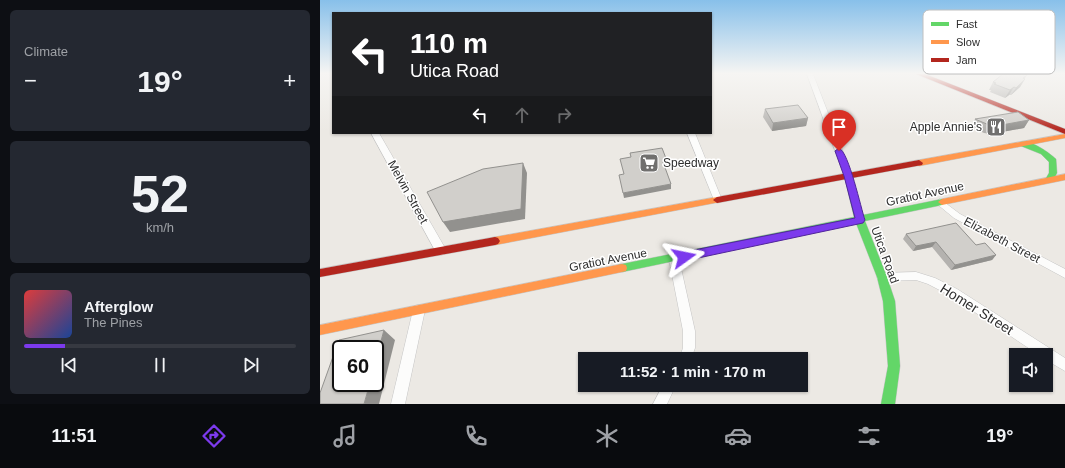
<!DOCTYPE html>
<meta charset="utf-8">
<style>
body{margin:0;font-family:Arial,sans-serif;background:#242831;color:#f1f3f6;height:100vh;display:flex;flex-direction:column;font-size:15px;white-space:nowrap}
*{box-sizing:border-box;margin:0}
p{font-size:13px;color:#9ea1a6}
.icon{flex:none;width:22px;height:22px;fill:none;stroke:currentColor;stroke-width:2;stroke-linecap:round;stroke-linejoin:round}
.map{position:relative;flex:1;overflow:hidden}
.panel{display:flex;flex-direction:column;gap:10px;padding:10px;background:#0d0f14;width:320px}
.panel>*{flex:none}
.banner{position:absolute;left:12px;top:12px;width:380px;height:122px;border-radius:0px;box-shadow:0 1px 3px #0004;background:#202124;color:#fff;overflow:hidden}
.tools{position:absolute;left:689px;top:348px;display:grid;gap:8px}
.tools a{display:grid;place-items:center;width:44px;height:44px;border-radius:0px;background:#171b24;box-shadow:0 1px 3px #0004;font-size:20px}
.speed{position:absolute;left:12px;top:340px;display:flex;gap:8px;font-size:20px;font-weight:700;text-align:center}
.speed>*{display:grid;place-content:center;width:52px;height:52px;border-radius:50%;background:#171b24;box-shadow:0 1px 3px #0004;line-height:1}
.speed .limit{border:2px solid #111;border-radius:6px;background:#fff;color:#111}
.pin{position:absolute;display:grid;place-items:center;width:34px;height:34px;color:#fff;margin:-41px -17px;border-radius:50% 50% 50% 0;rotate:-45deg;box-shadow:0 0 4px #0007}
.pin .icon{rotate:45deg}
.me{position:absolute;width:44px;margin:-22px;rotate:78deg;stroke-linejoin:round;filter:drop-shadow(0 0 3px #0008)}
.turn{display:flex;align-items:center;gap:14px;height:84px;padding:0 12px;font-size:18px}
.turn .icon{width:52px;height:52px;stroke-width:2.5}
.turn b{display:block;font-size:28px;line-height:34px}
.lanes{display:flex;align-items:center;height:38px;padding:0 12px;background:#0003;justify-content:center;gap:20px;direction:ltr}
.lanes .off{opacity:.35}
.big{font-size:30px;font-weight:600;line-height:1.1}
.panel .widget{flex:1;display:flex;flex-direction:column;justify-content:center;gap:6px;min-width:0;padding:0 14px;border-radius:6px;background:#242831}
.panel .dial{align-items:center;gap:0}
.dial b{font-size:52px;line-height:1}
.song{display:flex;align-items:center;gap:12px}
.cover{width:48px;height:48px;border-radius:6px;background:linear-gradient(135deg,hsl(0 70% 55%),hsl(220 70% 35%))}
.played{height:4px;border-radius:2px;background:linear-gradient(90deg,#7c3aed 15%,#363941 15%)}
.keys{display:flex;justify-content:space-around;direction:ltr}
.heat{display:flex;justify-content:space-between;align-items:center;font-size:22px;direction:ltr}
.trip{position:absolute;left:258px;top:352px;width:230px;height:40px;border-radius:0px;background:#171b24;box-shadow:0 1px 3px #0004;font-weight:600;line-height:40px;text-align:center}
.dock{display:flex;height:64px;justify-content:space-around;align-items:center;background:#090b0e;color:#9ea1a6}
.dock .icon{width:28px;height:28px}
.dock .current{color:#7c3aed}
.dock b{font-size:18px;color:#f1f3f6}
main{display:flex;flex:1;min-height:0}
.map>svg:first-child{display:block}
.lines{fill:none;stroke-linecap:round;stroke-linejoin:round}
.street-casing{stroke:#c5c5c5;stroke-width:1}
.fast-casing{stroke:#c5c5c5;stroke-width:1}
.slow-casing{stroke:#c5c5c5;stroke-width:1}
.jam-casing{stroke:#c5c5c5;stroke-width:1}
.street{fill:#fcfcfb;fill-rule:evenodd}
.fast{fill:#63d668;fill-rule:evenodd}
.slow{fill:#ff974d;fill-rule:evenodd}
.jam{fill:#b3261e;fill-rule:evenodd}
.wall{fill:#b4b2af}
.shaded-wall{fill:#92918e}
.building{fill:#d1cfcb;stroke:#92918e}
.route{fill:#7c3aed;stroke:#51269a}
.labels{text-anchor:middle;stroke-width:3;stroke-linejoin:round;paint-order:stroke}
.poi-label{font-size:12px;fill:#2e2e2e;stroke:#fff;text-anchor:end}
.street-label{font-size:12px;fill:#2e2e2e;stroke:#fff}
.near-street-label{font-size:14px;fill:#2e2e2e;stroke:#fff}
.key{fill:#fff;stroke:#c0c0c0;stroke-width:1}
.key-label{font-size:11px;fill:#2e2e2e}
</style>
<main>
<section class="panel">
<div class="widget"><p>Climate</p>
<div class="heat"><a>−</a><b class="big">19°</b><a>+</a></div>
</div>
<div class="widget dial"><b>52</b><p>km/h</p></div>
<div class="widget">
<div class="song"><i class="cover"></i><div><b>Afterglow</b><p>The Pines</p></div></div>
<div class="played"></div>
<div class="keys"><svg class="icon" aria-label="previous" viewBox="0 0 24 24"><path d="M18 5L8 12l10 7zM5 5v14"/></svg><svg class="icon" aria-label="pause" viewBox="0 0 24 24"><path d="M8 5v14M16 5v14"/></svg><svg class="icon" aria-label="next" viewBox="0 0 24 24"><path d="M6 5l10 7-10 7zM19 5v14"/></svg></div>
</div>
</section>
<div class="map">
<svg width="745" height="404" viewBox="0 0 745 404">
<rect width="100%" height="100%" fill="#ece9e4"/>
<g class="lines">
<g class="street-casing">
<g id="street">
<polygon points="487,74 493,74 532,175 531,177 528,178 524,175"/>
<polygon points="51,133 59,133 125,248 126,251 125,254 121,255 117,254"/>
<polygon points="367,133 375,133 402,200 401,202 395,202 394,200"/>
<polygon points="620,199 640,214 745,269 745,278 634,218 617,204 616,202"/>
<polygon points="354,255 358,256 359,259 375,331 375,348 371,359 359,359 363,348 363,331 349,259 350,256"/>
<polygon points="596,272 615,278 637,289 745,358 745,371 726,360 726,355 719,355 629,295 608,284 596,280 562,281 558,280 557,277 558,274 562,273"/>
<polygon points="99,305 103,306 105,310 85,404 71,404 93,310 95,306"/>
<polygon points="343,385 356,385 347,404 333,404"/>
</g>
</g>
<g class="fast-casing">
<g id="fast">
<path d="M 701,142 C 712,140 728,152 736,159 L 737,173 L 732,182 L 726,182 L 725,180 L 729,173 L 729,162 L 721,154 L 701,146 L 700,144 Z"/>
<polygon points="528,172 532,175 543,215 622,199 626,202 622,205 545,221 567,277 575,301 580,366 575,404 561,404 568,366 563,301 557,277 536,223 302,272 298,271 297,268 298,265 302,264 534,217 524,175"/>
</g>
</g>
<g class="slow-casing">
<g id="slow">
<polygon points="745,134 745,138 599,166 595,163 599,160"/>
<polygon points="745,174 745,180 622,205 618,202 622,199"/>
<polygon points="397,197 401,200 400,202 175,245 172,244 170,241 172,238 175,237"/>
<polygon points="302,264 306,265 307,268 306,271 302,272 0,335 0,325"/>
</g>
</g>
<g class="jam-casing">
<g id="jam">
<polygon points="596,74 605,74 745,129 745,134"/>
<polygon points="599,160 603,163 602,165 397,203 393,200 397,197"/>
<polygon points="175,237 178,238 180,241 178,244 175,245 0,277 0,269"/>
</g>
</g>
<use href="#street" class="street"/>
<use href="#fast" class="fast"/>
<use href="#slow" class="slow"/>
<use href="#jam" class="jam"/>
</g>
<g class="wall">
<polygon points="705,79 700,87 691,95 689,95 685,98 670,92 671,90 669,90 673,82"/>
<polygon points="445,109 488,118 486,126 452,131 443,117"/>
<polygon points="655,119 709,120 704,128 671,134 664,133 651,127"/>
<polygon points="586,234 656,245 676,255 672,260 631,270 612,247 593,251 583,239"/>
</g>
<g class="shaded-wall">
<polygon points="707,75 703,81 705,79 700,87 691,95 696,88 703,78"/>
<polygon points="694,87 689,95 685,98 690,90"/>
<polygon points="488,118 486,126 452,131 453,123"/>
<polygon points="709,120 704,128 671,134 676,126"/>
<polygon points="347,161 347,166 343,167 343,162"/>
<polygon points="203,163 207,173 205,219 130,232 123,222"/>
<polygon points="351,184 351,189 304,198 303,193"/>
<polygon points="616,242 612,247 593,251 596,246"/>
<polygon points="676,255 672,260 631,270 635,265"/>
<polygon points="64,330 75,340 59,404 44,404 50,383 55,383 55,363"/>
</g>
<g class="building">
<polygon points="683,74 704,74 707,75 703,78 705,79 696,88 694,87 690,90 674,84 676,83 673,82"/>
<polygon points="478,105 488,118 453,123 445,109"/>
<polygon points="698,112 709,120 676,126 669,125 655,119"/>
<polygon points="342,148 347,161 343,162 351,184 303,193 299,175 304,174 300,159 311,157 310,153"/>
<polygon points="203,163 201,209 123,222 107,192 163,169"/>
<polygon points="636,223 656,245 665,243 676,255 635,265 616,242 596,246 586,234"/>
<polygon points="64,330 55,363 55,349 21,349 21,383 50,383 44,404 0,404 0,393 19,340"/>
</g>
<linearGradient id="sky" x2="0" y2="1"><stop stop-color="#88c0ea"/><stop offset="0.56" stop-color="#f6f5f3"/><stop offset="1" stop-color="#f6f5f3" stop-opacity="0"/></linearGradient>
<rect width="745" height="131" fill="url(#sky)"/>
<path class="route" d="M 519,148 C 529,152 541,209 545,220 L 543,223 L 364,261 L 361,260 L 359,257 L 361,254 L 364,252 L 535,218 L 524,176 L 515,151 Z"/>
<defs>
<g id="restaurant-square" transform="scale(1)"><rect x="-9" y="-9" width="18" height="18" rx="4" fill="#706f6e" stroke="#fff"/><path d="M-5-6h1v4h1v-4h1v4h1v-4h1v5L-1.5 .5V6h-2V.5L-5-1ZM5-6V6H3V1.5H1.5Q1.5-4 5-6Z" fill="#fff"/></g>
<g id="supermarket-square" transform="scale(1)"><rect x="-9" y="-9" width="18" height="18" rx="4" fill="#706f6e" stroke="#fff"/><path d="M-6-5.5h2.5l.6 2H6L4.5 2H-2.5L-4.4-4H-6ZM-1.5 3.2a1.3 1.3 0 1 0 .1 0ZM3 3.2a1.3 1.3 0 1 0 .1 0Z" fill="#fff"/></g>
</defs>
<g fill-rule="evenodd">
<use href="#restaurant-square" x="676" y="127"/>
<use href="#supermarket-square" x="329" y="163"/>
</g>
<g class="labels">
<g class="poi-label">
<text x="662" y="131">Apple Annie's</text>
<text x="343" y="167" text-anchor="start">Speedway</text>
</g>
<g class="street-label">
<text transform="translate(88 192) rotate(61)" y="4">Melvin Street</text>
<text transform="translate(605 194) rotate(-12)" y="4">Gratiot Avenue</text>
<text transform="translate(682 240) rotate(28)" y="4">Elizabeth Street</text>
<text transform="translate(565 255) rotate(70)" y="4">Utica Road</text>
<text transform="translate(288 260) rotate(-11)" y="4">Gratiot Avenue</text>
</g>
<g class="near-street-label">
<text transform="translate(657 309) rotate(32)" y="5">Homer Street</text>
</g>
</g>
<rect x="603" y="10" width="132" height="64" rx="6" class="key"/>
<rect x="611" y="22" width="18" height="4" fill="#63d668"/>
<rect x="611" y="40" width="18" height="4" fill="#ff974d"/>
<rect x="611" y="58" width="18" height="4" fill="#b3261e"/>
<g class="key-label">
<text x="636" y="28">Fast</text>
<text x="636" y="46">Slow</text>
<text x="636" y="64">Jam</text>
</g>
</svg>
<div class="tools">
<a><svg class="icon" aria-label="sound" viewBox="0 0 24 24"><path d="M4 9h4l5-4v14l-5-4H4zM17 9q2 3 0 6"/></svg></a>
</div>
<div class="speed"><div class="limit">60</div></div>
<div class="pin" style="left:519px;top:151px;background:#d93025"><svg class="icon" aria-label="arrive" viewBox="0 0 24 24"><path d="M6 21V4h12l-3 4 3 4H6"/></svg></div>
<svg class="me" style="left:364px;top:257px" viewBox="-20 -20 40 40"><path d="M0-17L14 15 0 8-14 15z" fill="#7c3aed" stroke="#fff" stroke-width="4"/></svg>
<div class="trip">11:52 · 1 min · 170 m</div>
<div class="banner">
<div class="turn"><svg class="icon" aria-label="left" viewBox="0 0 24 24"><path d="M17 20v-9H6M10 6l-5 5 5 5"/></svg><div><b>110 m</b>Utica Road</div></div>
<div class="lanes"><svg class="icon" aria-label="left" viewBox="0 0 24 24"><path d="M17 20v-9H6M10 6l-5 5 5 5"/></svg><svg class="icon off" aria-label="ahead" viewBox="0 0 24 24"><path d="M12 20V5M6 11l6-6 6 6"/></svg><svg class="icon off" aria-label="right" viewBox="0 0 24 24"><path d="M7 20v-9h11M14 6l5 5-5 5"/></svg></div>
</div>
</div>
</main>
<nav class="dock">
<b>11:51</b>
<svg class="icon current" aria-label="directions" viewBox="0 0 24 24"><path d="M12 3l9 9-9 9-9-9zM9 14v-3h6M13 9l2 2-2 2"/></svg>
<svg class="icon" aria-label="music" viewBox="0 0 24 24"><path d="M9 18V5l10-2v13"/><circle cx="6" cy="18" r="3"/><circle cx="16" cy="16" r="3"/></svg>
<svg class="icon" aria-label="phone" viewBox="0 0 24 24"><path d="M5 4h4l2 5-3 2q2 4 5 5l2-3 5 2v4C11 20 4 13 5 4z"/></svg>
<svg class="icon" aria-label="climate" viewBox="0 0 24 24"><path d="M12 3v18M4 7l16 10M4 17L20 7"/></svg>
<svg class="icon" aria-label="car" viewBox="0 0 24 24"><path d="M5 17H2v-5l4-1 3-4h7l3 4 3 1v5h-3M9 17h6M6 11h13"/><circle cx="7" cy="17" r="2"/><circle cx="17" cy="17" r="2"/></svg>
<svg class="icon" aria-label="filters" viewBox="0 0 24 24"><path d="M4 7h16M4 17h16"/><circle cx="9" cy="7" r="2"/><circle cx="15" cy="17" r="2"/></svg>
<b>19°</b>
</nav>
